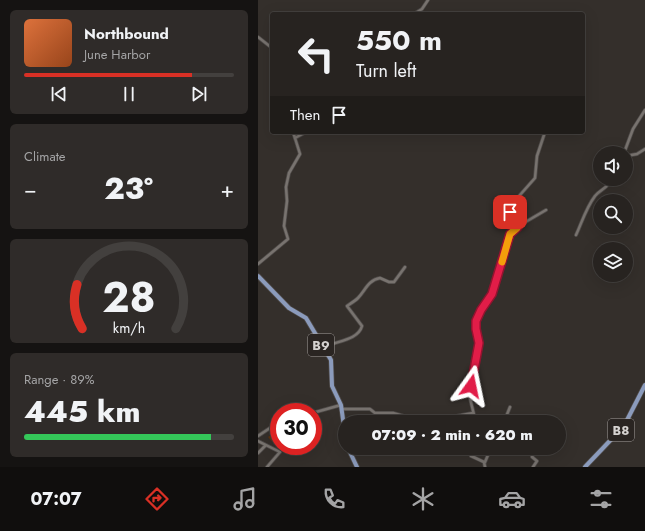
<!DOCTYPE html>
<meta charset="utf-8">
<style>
body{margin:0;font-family:Jost,sans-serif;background:#2f2b29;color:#f1f3f6;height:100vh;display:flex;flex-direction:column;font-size:15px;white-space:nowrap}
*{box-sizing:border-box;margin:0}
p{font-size:13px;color:#a4a4a5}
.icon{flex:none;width:22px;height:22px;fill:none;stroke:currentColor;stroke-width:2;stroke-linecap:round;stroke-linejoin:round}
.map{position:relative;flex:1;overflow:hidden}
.sheet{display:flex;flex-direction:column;gap:10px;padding:10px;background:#151312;width:258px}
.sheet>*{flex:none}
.top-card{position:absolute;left:12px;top:12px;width:315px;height:122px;border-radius:4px;box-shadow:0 4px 16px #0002,0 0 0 1px #43403e;background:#272320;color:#f1f3f6;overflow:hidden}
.fabs{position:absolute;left:335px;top:146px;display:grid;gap:8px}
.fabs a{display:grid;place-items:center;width:40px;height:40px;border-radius:50%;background:#272320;box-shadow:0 4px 16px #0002,0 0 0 1px #43403e;font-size:20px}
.speed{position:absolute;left:12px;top:403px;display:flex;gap:8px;font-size:20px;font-weight:700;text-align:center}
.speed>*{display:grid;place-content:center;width:52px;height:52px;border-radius:50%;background:#272320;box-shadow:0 4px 16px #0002,0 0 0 1px #43403e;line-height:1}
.speed .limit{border:6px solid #d22;background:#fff;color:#111}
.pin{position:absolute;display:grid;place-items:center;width:34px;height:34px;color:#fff;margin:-17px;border-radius:8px;box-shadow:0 2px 6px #0006}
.me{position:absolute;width:44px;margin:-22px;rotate:12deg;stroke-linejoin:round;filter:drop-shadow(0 0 3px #0008)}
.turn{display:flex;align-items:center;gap:14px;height:84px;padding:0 20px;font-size:18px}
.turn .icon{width:52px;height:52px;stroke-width:2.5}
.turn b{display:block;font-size:28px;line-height:34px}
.then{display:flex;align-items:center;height:38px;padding:0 20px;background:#0003;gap:8px;font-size:15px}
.big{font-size:30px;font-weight:800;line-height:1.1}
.sheet .card{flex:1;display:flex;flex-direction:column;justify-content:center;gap:6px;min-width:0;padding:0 14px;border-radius:6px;background:#2f2b29}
.sheet .dial{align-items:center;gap:0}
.dial svg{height:104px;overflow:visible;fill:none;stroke:#43403e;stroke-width:7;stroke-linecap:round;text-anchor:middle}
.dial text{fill:#f1f3f6;stroke:none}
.song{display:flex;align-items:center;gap:12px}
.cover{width:48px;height:48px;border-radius:6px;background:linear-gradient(135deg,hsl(20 70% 55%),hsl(20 70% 35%))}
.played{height:4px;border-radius:2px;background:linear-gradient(90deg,#d93025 80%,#43403e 80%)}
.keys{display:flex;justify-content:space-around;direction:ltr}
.heat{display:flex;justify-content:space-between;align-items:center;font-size:22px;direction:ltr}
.charge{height:6px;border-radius:3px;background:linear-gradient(90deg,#34c759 89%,#43403e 0)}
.trip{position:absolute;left:80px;top:415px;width:228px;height:40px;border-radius:20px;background:#272320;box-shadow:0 4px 16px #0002,0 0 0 1px #43403e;font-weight:800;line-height:40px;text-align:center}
.dock{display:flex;height:64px;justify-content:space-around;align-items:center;background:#100e0d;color:#a4a4a5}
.dock .icon{width:28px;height:28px}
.dock .on{color:#d93025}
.dock b{font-size:18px;color:#f1f3f6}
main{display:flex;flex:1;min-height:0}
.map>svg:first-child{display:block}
.green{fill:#5e330e}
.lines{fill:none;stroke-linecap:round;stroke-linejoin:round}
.minor-casing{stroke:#4f4b49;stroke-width:4}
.primary-casing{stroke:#4f4b49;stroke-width:5.5}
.minor{stroke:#78736f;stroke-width:2.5}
.primary{stroke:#8b9bbc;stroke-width:4}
.route-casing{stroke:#92132f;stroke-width:10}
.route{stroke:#e11d48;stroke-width:7}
.slow{stroke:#f59e0b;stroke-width:7}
.labels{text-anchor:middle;stroke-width:4;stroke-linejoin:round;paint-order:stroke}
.shield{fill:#2a2522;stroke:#a29e9c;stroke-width:1}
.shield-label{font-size:13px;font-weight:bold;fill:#d5d2d0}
</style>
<main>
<section class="sheet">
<div class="card">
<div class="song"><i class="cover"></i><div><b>Northbound</b><p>June Harbor</p></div></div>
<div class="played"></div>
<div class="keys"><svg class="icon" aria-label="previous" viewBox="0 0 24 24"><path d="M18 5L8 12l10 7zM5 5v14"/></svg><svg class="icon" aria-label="pause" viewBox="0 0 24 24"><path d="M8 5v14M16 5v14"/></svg><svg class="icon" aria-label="next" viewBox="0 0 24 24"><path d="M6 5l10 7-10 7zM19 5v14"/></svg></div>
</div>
<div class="card"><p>Climate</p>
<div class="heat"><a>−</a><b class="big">23°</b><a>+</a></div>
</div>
<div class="card dial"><svg viewBox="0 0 100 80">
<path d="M14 69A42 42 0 1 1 86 69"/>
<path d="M14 69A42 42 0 0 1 10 35" stroke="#d93025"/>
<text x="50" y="56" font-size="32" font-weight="700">28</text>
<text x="50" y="72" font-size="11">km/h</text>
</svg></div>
<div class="card"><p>Range · 89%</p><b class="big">445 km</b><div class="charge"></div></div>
</section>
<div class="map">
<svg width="387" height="467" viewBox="0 0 387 467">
<rect width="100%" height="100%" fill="#342f2b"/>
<path class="green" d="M 21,430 L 21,446 L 53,446 C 42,462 19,449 10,437 Z"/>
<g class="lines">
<g class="minor-casing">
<g id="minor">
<polyline points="156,14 164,9 170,0"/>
<polyline points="0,37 14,48"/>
<polyline points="35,132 37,138"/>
<polyline points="66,132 69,132"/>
<polyline points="366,153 375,129 387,110"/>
<polyline points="368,156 379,154 387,149"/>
<polyline points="260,227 260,224 252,221 254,204 277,178 279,156 287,132"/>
<path d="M 318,235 C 324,222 328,208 337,196 C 343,189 350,188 354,179"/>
<polyline points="0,264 30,239 26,226 29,201 28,187 31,173 42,154 37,138 48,132"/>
<path d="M 65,348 C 76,341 100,341 104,326 L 89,306 C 92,304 97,301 100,298 C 107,291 110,280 122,278 L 131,282 L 136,282 L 147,267"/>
<polyline points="84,409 112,409 117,413 135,413 167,422"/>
<polyline points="51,412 58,412 83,405"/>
<polyline points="171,422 177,417 193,417 215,413"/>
<polyline points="214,422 216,415 212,398 221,343 218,329 218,321 223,310 234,294 252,234 264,224 288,210"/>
<polyline points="246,422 252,407"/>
<polyline points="0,436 21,422"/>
<polyline points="0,441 22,452 9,467"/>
<polyline points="210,448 213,456 226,462 227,467"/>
<polyline points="0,453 7,446"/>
<polyline points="227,462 233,448"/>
<polyline points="275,467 279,461 274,457 277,448"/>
</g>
</g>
<g class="primary-casing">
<g id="primary">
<polyline points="0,276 31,308 48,318 73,360 74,386 83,405 87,434"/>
<polyline points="90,448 99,467"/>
<polyline points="327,467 366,426 387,385"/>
</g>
</g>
<use href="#minor" class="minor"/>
<use href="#primary" class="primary"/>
</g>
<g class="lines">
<g class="route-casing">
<polyline id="route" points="213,386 221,343 218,329 218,321 223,310 234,294 252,234 260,227 260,224 252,221 252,212"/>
</g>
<use href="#route" class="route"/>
<polyline class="slow" points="244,262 252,234 259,228"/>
</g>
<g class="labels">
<g class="shield">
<rect x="50" y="334" width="26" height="22" rx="3"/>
<rect x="350" y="419" width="26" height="22" rx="3"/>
</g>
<g class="shield-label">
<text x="63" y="350">B9</text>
<text x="363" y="435">B8</text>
</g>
</g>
</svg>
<div class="fabs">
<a><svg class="icon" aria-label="sound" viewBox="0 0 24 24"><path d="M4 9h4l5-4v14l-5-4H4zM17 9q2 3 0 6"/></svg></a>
<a><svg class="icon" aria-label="search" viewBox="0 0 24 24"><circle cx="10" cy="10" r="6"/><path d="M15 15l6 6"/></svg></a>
<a><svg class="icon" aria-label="layers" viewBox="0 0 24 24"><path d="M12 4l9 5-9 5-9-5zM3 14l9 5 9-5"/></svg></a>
</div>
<div class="speed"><div class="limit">30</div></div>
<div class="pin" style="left:252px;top:212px;background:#d93025"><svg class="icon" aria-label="arrive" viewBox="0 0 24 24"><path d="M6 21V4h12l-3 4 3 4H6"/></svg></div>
<svg class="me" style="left:213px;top:386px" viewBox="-20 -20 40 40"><path d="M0-17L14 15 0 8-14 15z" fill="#e11d48" stroke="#fff" stroke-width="4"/></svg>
<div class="trip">07:09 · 2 min · 620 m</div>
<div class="top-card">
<div class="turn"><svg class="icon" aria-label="left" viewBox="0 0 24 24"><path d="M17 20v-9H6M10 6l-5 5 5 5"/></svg><div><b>550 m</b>Turn left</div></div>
<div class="then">Then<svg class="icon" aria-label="arrive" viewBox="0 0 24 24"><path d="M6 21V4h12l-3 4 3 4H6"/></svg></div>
</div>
</div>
</main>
<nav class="dock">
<b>07:07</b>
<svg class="icon on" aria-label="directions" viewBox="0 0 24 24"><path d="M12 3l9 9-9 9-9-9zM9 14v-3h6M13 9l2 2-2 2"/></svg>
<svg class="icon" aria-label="music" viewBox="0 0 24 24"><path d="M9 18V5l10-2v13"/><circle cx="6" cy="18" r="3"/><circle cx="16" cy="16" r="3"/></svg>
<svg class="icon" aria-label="phone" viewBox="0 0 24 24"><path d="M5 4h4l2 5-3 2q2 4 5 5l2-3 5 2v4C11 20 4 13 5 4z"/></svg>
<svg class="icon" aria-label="climate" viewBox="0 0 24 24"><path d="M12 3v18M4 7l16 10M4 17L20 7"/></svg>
<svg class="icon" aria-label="car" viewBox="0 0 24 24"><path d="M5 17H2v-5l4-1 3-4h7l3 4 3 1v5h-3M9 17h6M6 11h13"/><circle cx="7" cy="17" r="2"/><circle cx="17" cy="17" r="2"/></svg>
<svg class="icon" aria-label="filters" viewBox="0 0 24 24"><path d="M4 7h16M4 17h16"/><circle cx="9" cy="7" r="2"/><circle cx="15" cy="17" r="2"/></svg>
</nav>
